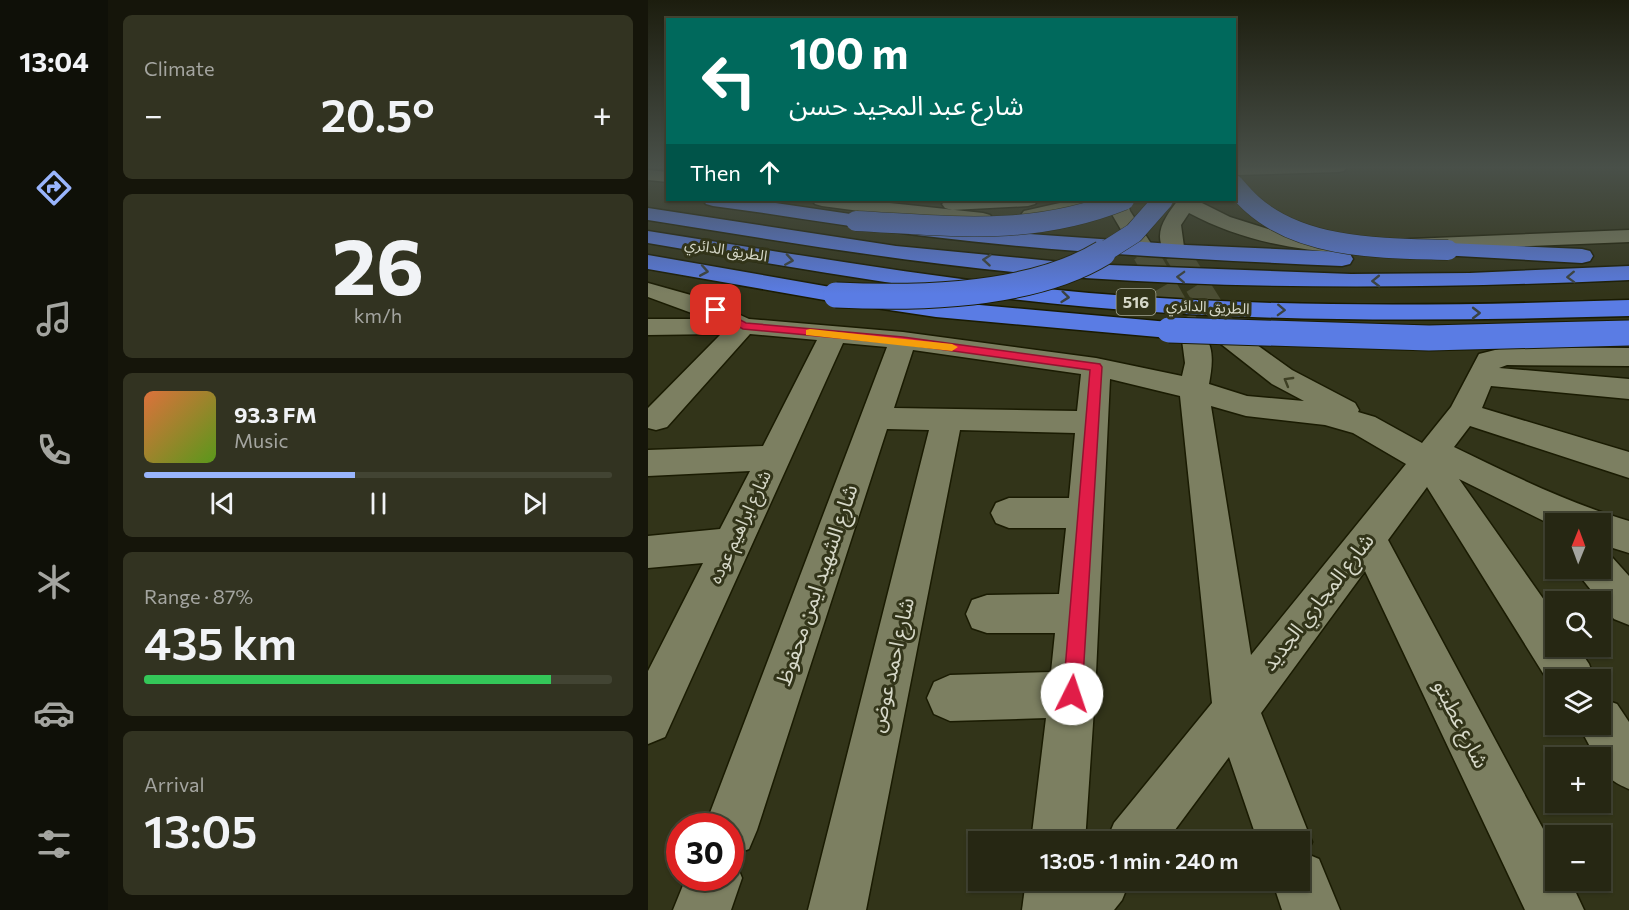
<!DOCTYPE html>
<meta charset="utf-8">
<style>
body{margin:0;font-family:Commissioner,"Noto Sans Arabic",sans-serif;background:#323321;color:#f1f3f6;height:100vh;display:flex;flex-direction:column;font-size:22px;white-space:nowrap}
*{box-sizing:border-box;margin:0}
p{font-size:20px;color:#a4a5a0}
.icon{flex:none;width:33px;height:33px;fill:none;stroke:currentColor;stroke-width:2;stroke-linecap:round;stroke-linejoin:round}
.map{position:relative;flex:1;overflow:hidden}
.side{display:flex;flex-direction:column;gap:15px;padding:15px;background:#15150a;width:540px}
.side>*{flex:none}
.top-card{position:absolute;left:18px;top:18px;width:570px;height:183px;border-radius:0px;box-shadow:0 2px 4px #0004,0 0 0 2px #424433;background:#00695c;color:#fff;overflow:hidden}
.needle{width:39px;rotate:1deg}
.controls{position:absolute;left:897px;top:513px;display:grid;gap:12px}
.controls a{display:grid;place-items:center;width:66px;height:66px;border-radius:0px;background:#262713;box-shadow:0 2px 4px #0004,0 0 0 2px #424433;font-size:30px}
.speed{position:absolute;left:18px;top:813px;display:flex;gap:12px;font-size:30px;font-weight:700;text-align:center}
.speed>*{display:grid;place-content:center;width:78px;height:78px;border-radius:50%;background:#262713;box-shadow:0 2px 4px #0004,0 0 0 2px #424433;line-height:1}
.speed .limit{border:9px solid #d22;background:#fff;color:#111}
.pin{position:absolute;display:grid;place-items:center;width:51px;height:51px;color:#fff;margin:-26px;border-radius:12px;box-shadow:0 3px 9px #0006}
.me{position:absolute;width:66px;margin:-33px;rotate:4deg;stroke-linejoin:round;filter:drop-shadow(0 0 4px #0008)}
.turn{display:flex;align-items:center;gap:21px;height:126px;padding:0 24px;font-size:27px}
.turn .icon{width:78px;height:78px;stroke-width:2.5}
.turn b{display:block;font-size:42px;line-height:51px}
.then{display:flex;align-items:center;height:57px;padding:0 24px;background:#0003;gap:12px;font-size:22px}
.big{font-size:45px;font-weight:600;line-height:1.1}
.side .tile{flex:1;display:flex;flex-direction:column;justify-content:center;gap:9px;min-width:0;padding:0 21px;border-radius:9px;background:#323321}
.side .dial{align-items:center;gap:0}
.dial b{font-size:78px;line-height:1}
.song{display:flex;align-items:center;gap:18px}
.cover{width:72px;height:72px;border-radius:9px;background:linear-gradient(135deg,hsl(20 70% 55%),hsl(90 70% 35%))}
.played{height:6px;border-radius:3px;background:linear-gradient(90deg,#99b5fd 45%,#424433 45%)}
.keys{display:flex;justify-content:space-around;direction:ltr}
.heat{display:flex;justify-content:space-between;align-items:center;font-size:33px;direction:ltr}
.charge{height:9px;border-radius:4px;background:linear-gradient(90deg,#34c759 87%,#424433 0)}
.trip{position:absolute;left:320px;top:831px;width:342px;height:60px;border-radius:0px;background:#262713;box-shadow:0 2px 4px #0004,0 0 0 2px #424433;font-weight:600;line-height:60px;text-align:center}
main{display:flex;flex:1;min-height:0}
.tabs{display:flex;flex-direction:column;width:108px;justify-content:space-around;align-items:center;background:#0f1008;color:#a4a5a0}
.tabs .icon{width:42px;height:42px}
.tabs .on{color:#99b5fd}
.tabs b{font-size:27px;color:#f1f3f6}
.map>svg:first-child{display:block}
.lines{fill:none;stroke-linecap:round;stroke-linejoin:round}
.minor-tunnel-far1{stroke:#4b4d33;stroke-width:20;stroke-dasharray:20 10;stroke-linecap:butt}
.minor-tunnel{stroke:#4b4d33;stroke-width:25;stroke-dasharray:25 13;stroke-linecap:butt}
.minor-casing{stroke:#1a1b02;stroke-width:3}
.highway-casing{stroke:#1a1b02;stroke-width:3}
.minor{fill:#7c7f61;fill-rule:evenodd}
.highway{fill:#5a7ce4;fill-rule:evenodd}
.highway-bridge-far1-casing{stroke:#1a1b02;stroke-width:21;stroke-linecap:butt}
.highway-bridge-casing{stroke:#1a1b02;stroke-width:27;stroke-linecap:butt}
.highway-bridge-far1{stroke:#5a7ce4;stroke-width:20}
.highway-bridge{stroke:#5a7ce4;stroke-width:25}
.oneway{stroke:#3a4242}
.oneway2{stroke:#3d3f24}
.route{fill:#e11d48;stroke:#92132f;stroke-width:1.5}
.slow{fill:#f59e0b}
.labels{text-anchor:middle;stroke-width:6;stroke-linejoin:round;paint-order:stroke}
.far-street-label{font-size:15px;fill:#d6d8c8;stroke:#323419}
.shield{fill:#323419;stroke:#a5a794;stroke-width:1.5}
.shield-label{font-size:16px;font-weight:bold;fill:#d6d8c8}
.street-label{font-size:18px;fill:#d6d8c8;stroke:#323419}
.near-street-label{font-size:21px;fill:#d6d8c8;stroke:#323419}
</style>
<main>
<nav class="tabs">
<b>13:04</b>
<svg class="icon on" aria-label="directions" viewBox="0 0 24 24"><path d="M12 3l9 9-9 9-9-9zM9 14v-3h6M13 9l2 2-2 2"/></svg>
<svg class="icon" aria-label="music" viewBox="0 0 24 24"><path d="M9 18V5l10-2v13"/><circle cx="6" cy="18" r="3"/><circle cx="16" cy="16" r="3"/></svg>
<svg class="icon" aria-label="phone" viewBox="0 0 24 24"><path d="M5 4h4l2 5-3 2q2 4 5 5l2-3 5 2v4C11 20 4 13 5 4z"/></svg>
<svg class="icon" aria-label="climate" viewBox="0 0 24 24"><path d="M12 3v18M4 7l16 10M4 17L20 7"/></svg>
<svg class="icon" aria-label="car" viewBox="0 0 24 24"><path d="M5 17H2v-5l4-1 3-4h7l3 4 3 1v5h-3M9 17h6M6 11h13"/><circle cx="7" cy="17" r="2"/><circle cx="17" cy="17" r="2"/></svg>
<svg class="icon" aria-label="filters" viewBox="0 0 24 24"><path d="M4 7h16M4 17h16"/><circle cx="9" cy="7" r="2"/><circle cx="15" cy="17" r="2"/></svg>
</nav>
<section class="side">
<div class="tile"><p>Climate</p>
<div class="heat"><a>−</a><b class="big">20.5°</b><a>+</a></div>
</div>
<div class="tile dial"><b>26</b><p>km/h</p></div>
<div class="tile">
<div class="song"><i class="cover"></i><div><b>93.3 FM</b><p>Music</p></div></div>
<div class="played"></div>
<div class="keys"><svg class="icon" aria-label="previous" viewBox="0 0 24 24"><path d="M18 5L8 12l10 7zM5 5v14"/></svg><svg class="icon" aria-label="pause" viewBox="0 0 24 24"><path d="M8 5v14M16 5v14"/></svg><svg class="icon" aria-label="next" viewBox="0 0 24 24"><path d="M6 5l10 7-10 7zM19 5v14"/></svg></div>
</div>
<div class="tile"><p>Range · 87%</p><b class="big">435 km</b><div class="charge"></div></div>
<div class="tile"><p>Arrival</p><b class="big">13:05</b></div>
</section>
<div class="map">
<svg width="981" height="910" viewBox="0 0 981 910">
<rect width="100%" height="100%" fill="#323419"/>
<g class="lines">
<g class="minor-tunnel-far1">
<polyline points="493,245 498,254"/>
<polyline points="525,247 530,254"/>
</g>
<g class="minor-tunnel">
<polyline points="497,253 547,340"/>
<polyline points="529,253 582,338"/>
</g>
<g class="minor-casing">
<g id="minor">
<polygon points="586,167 699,167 696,171 690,172 586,175"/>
<polygon points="0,170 20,172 20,182 0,180"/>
<polygon points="164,200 214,200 335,213 342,215 345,219 342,223 335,225 294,222 174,206 167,204"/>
<polygon points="299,200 390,200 387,204 380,206 304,210 297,208 294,204"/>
<polygon points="425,200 455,200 452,204 383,221 376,219 373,215 376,211"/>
<polygon points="461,200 479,200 482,211 504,245 501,250 493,251 485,250 462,211"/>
<path d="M 530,200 L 548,200 L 582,217 L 620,229 L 656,236 L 706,241 L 709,246 L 706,251 L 698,253 C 643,250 589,239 541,213 L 533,225 L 536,247 L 533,252 L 525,254 L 517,252 C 504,233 519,215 530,200 Z"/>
<polygon points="981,230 981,242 762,251 754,250 751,245 754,240 762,239"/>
<path d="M 0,283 L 57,299 L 101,319 L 255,332 L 448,358 L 534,376 L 537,363 L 534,340 L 538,334 L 547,332 L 556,334 C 567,349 564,367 561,384 L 599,396 L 656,401 L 624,384 L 573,344 L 569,338 L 573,332 L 582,330 L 591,332 L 644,370 L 707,403 L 711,410 L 710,412 L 727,417 L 774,443 L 803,407 L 831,354 L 859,347 L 981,348 L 981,366 L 859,365 L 851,368 L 981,379 L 981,399 L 843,386 L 834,408 L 981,452 L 981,478 L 822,426 L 806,447 C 864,475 920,503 981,521 L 981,553 L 952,544 L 952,524 L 908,524 L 908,527 L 811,479 L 908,617 L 908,646 L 929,646 L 941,664 L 947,680 L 908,680 L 908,694 L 779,487 L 740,540 L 908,853 L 908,880 L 922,880 L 936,910 L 877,910 L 717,571 L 613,713 L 664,842 L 659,854 L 671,859 L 692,910 L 634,910 L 624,880 L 651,880 L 651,842 L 610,842 L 581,757 L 518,842 L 458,842 L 466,823 L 564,703 L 532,396 L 462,379 L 447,694 L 437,842 L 383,842 L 398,718 L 302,721 L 286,714 L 279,698 L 286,682 L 302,675 L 403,672 L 407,633 L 339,633 L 324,628 L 318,614 L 324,600 L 339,595 L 411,594 L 418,528 L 361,528 L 348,523 L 343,513 L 348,503 L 361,498 L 421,498 L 427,433 L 312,430 L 218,910 L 160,910 L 281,430 L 239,429 L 109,830 L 101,849 L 82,856 L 82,826 L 57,826 L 239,347 L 195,343 L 17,737 L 0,744 L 0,671 L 55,563 L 0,568 L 0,536 L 72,529 L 102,471 L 0,476 L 0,450 L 115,446 L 169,340 L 102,334 L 19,427 L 8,430 L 0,428 L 0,408 L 73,334 L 0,335 L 0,319 L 60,319 L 0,297 ZM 265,350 L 433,374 L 429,411 L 246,408 ZM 563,406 L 598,416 L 677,425 L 705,433 L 758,464 L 603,655 Z"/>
<polygon points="952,552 963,556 981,576 981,625 966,619 935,580 930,568 952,568"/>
<path d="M 952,698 L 969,704 L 981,722 L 981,789 C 967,783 952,775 952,758 L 948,758 L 930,724 L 952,724 Z"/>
<polygon points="82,857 86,858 94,878 83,910 25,910 38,878 82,878"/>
<polygon points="378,880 482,880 474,900 466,910 374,910"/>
</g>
</g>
<g class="highway-casing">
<g id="highway">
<path d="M 55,200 L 107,200 L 250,221 L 381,234 L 538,245 L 694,252 L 702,254 L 705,259 L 702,264 L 694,266 C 555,260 415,253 277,236 C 206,228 136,215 65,206 L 58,204 Z"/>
<path d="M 0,208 L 248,246 L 434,264 L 703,274 L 822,273 L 981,266 L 981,280 C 799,288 618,290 437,278 C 290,268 145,243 0,220 Z"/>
<path d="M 0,231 C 147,254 293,280 441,293 C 621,308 801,306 981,300 L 981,316 C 801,321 621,323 441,307 C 293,294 147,268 0,243 Z"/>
<polygon points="800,243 934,249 942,251 945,256 942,261 934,263 792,255 789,250 792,245"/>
<polygon points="0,255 188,288 288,301 521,322 530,324 534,330 530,336 521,338 288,317 188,302 0,269"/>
</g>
</g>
<use href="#minor" class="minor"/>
<use href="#highway" class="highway"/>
<g class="highway-bridge-far1-casing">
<g id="highway-bridge-far1">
<path d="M 586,185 C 592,192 598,199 605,205 C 656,250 737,248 800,250"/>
<path d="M 208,221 C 305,226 383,237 476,200"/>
<polyline points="453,254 486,233 515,200"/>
</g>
</g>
<g class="highway-bridge-casing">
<g id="highway-bridge">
<path d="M 188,295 C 270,299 383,297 455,253"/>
<polyline points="521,330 781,338 981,333"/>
</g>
</g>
<use href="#highway-bridge-far1" class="highway-bridge-far1"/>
<use href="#highway-bridge" class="highway-bridge"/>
</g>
<defs><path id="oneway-chevron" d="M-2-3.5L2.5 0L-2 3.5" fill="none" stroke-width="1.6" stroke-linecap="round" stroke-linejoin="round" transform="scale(1.5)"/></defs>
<g class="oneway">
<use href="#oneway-chevron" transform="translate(141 260) rotate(9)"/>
<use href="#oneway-chevron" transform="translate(339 260) rotate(-175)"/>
<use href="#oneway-chevron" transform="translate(56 271) rotate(10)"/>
<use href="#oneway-chevron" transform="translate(533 277) rotate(-178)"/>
<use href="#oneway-chevron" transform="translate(923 277) rotate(178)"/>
<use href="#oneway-chevron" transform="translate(728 281) rotate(179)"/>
<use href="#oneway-chevron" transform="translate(417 297) rotate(6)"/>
<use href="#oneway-chevron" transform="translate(633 310) rotate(2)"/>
<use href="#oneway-chevron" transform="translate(828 313)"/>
</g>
<use class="oneway2" href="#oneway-chevron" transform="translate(640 381) rotate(-150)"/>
<linearGradient id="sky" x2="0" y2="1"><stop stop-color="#1c1d0e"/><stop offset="0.57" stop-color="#495049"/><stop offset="1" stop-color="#495049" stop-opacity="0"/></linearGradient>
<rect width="981" height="294" fill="url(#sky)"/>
<polygon class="route" points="68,307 98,323 255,337 452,364 454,367 434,694 431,701 424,704 417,701 415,694 442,370 255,344 95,329 64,313 64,308"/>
<polygon class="slow" points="162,329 304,344 310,347 304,351 158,335 158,330"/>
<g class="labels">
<g class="far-street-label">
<text transform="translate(78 250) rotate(9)" y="5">الطريق الدائري</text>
<text transform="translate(560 307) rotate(3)" y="5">الطريق الدائري</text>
</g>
<rect class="shield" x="468.5" y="289" width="39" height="26" rx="4.5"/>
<g class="shield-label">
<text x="488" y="308">516</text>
</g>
<g class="street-label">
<text transform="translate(92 527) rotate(-65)" y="6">شارع ابراهيم عوده</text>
</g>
<g class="near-street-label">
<text transform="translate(169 585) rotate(-71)" y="7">شارع الشهيد ايمن محفوظ</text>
<text transform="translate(670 602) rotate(-52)" y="7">شارع المجاري الجديد</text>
<text transform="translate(244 665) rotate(-77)" y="7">شارع احمد عوض</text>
<text transform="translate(813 724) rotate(63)" y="7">شارع عطيتو</text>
</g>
</g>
</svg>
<div class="controls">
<a><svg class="needle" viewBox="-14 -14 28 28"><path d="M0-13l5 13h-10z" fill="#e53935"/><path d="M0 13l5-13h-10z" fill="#a4a5a0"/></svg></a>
<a><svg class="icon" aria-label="search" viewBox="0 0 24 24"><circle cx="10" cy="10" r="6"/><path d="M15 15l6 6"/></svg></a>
<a><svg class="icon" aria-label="layers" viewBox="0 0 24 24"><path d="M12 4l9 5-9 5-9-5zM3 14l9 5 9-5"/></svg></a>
<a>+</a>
<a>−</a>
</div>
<div class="speed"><div class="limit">30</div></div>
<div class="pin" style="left:68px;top:310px;background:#d93025"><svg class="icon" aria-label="arrive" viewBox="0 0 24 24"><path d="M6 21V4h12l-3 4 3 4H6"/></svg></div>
<svg class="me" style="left:424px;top:694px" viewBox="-20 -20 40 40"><circle r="19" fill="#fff"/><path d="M0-13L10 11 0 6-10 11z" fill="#e11d48"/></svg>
<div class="trip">13:05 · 1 min · 240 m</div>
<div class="top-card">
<div class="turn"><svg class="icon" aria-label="left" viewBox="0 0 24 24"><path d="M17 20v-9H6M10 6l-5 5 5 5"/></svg><div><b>100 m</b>شارع عبد المجيد حسن</div></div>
<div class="then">Then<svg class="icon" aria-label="ahead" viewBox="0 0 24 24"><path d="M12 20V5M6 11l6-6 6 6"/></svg></div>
</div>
</div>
</main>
